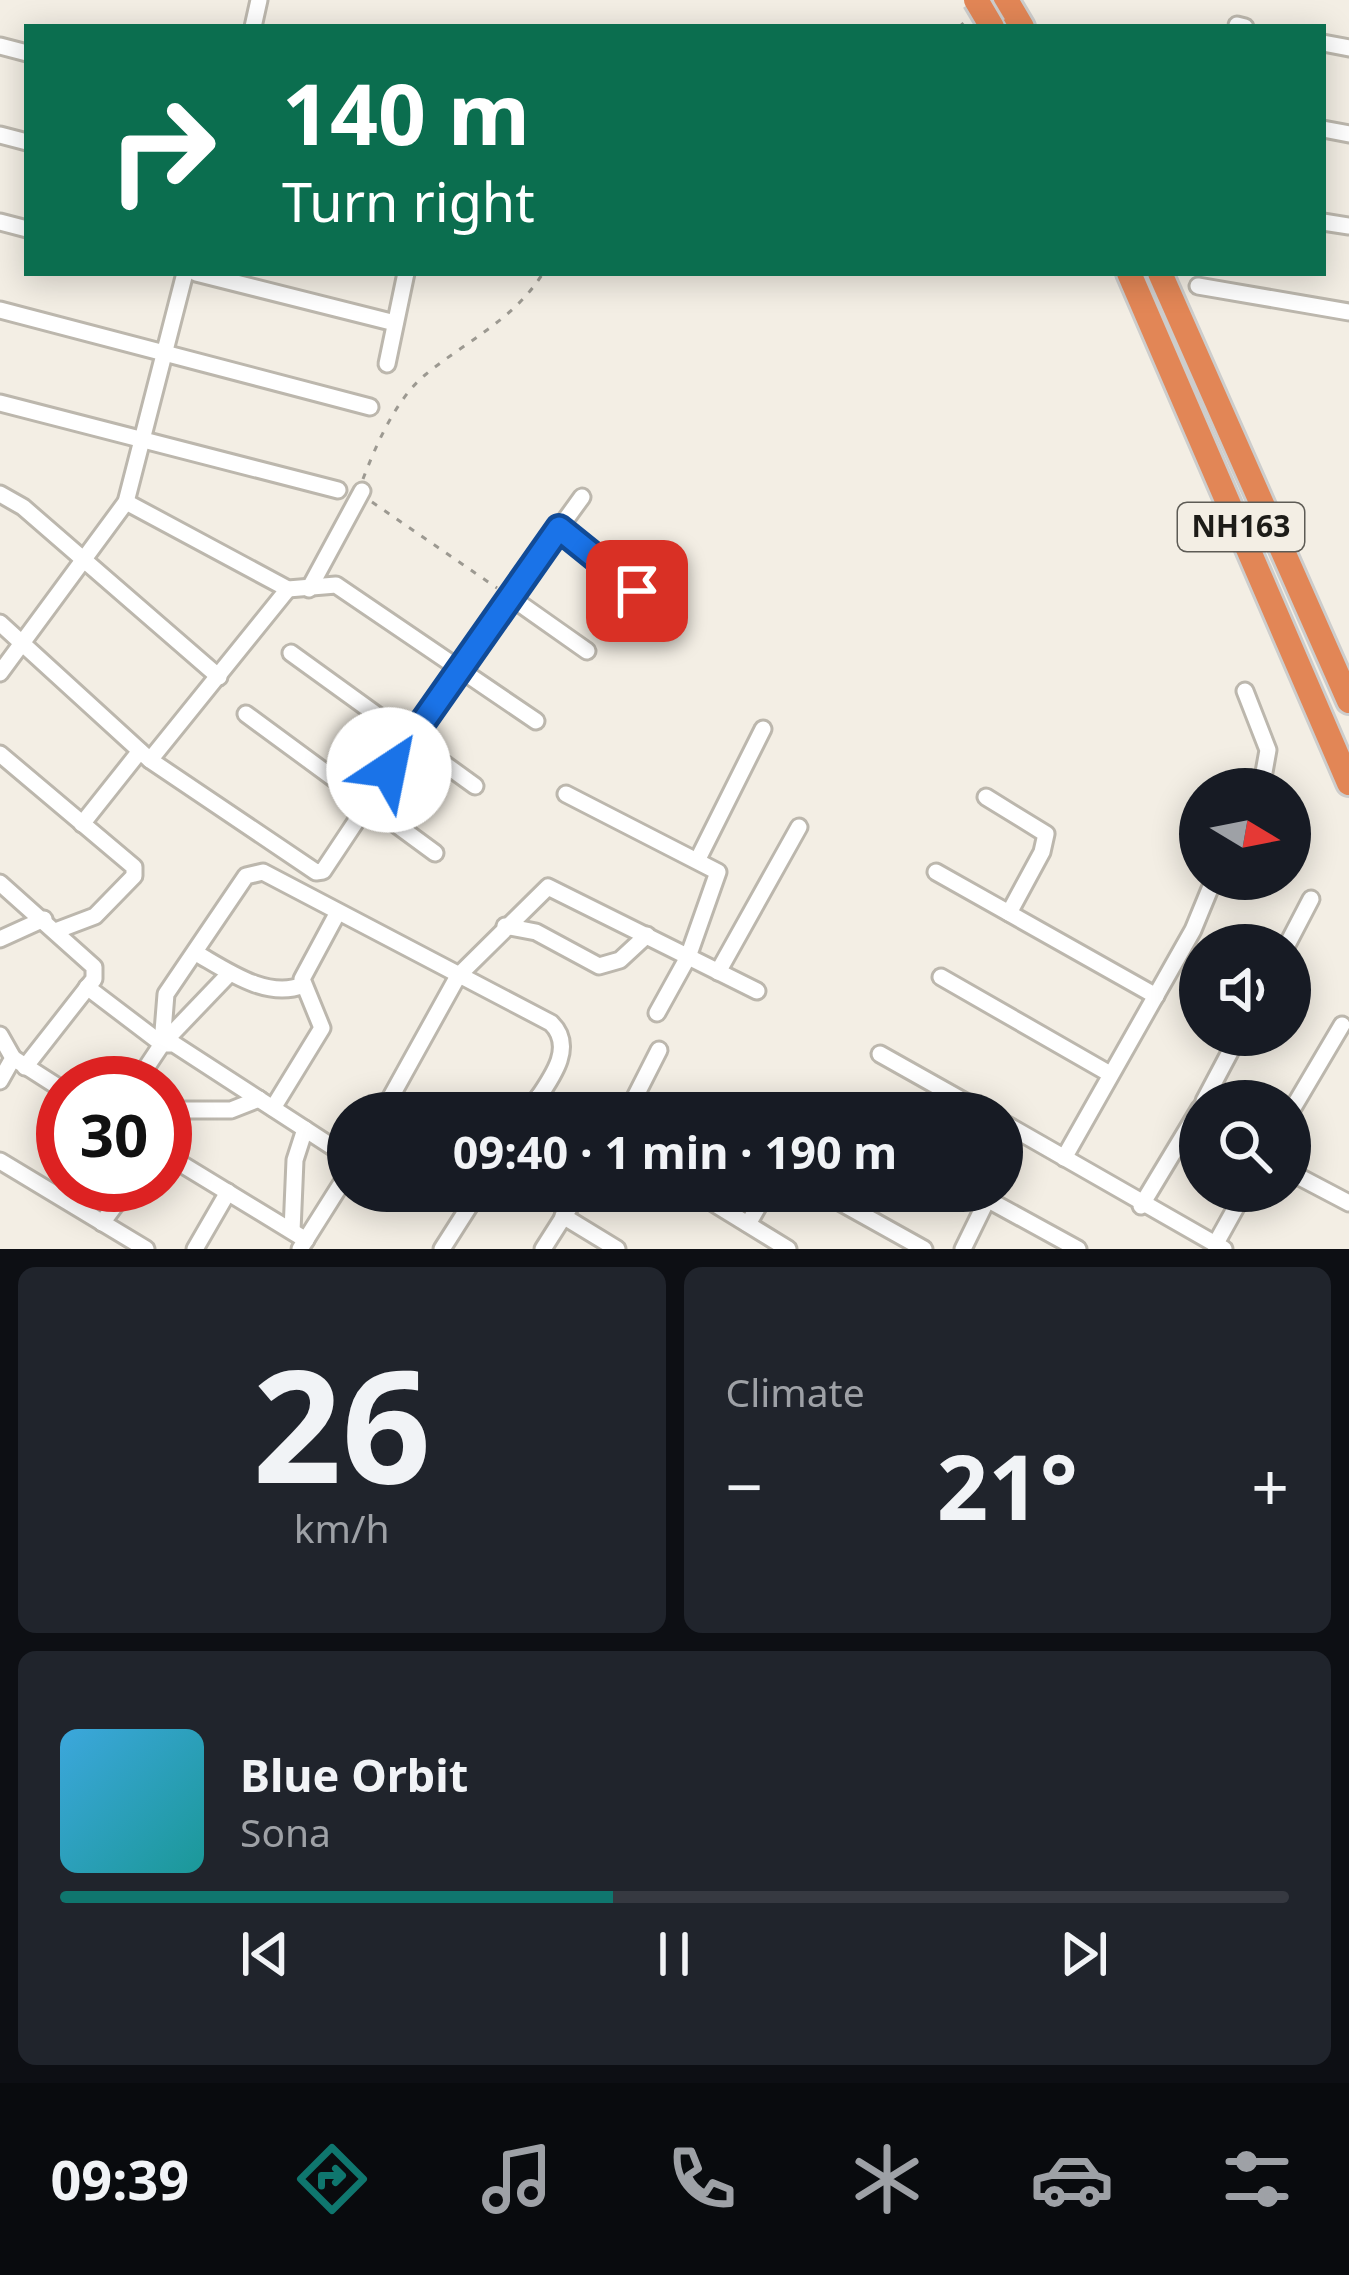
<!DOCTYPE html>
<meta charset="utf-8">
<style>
body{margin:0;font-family:"Noto Sans",sans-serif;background:#20242c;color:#f1f3f6;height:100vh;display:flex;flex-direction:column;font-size:45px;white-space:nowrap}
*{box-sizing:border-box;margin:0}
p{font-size:39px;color:#9ea1a6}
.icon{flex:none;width:66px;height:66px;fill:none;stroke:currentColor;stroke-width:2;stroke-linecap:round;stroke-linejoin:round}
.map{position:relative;height:1249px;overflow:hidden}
.details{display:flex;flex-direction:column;gap:18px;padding:18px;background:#0d0f14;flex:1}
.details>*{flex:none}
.hud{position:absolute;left:24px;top:24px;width:1302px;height:252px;border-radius:0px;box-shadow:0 6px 30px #0003;background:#0b6e4f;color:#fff;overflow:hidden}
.needle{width:78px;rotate:100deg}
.fabs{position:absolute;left:1179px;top:768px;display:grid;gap:24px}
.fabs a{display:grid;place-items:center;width:132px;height:132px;border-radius:50%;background:#171b24;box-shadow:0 6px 30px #0003;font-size:60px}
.speed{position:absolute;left:36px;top:1056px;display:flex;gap:24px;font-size:60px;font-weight:700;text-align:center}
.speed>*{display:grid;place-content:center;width:156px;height:156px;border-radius:50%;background:#171b24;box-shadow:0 6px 30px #0003;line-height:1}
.speed .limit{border:18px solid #d22;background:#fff;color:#111}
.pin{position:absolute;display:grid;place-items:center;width:102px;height:102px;color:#fff;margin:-51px;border-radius:24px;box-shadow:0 6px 18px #0006}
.me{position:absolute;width:132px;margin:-66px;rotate:34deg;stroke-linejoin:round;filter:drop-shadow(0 0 9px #0008)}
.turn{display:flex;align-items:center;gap:42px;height:252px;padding:0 60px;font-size:54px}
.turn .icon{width:156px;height:156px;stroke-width:2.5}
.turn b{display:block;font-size:84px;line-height:102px}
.big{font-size:90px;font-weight:700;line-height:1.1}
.details .tile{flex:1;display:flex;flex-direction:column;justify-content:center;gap:18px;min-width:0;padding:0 42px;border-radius:18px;background:#20242c}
.details .dial{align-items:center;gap:0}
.dial b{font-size:156px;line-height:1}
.song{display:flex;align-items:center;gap:36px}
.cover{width:144px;height:144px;border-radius:18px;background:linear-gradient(135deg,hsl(200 70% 55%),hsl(180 70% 35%))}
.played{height:12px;border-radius:6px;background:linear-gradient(90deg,#0f766e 45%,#363941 45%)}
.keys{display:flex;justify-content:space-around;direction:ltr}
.heat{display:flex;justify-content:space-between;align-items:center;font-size:66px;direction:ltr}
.details .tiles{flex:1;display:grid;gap:18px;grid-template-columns:1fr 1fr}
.tile:last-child{grid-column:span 2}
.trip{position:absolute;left:327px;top:1092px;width:696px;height:120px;border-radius:60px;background:#171b24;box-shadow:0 6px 30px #0003;font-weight:700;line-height:120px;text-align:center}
.tabs{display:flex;height:192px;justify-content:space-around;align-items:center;background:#090b0e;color:#9ea1a6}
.tabs .icon{width:84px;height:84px}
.tabs .on{color:#0f766e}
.tabs b{font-size:54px;color:#f1f3f6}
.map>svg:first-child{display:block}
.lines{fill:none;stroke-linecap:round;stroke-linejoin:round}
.minor-casing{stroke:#bcb7ad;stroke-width:21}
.highway-casing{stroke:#cdcdcc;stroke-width:30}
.path{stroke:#9c9991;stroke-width:3;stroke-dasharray:6 9;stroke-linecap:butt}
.minor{stroke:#fff;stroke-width:15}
.highway{stroke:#e28656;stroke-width:24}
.highway-bridge-casing{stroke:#cdcdcc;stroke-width:30;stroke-linecap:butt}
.highway-bridge{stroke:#e28656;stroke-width:24}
.route-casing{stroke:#114b97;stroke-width:30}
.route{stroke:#1a73e8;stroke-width:21}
.labels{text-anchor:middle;stroke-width:12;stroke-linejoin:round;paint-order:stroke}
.shield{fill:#f3eee4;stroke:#5d5b55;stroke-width:3}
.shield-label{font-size:30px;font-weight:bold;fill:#1d1c18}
</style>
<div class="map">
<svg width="1349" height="1249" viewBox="0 0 1349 1249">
<rect width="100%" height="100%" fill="#f3eee4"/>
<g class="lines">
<g class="minor-casing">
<g id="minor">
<polyline points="1237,25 1245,27"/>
<polyline points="253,27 259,0"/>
<polyline points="1323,43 1349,48"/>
<polyline points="0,46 27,53"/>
<polyline points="1323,129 1349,134"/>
<polyline points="0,135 27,142"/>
<polyline points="0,222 27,229"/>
<polyline points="1323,222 1349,226"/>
<polyline points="196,273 395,323"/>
<polyline points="1198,286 1349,312"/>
<polyline points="0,310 370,407"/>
<polyline points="387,364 406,273"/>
<polyline points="0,403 338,490"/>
<polyline points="0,494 23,507 219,677"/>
<polyline points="126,502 288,589 336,585 536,721"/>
<polyline points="559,528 637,591"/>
<polyline points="309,589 362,491"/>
<polyline points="509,596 587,651"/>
<polyline points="0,623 150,760 316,872 323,871 460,665 582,497"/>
<polyline points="291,653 475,786"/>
<polyline points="0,673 126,502 185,273"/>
<polyline points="1245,691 1268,750 1261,789"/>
<polyline points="246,714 435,853"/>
<polyline points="0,754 134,867 134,876 95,916 58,930"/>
<polyline points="150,760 288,589"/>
<polyline points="566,794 718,872 688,957 657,1013"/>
<polyline points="986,797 1046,834 1042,852 1009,913"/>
<polyline points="82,824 140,751"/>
<polyline points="698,859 763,729"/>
<polyline points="936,872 1156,996"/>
<polyline points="0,883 94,967 94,979 25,1067"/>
<polyline points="505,926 536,932 599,966 620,960 647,935"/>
<polyline points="0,939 44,919"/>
<polyline points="1287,945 1311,899"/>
<path d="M 196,953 C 226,970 267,1000 303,985"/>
<polyline points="718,972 799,827"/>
<polyline points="941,977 1110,1074"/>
<polyline points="87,987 162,1044"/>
<polyline points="0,1035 13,1058 0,1081"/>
<path d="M 162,1044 L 166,994 L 246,876 L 263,872 L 551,1023 C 579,1050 544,1087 528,1113"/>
<polyline points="162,1044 230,973"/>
<polyline points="880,1054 985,1113"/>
<polyline points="13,1058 63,1090"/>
<polyline points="136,1083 162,1044 174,1044 348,1157"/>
<polyline points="539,1096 567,1113"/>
<polyline points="1204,1101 1239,1035"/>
<polyline points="273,1108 322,1028 302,979 338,912"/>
<polyline points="165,1110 231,1110 259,1099"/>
<polyline points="382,1113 458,976 548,887 757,991"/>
<polyline points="627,1113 659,1050"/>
<polyline points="1290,1113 1342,1025"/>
<polyline points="1002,1122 1224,1249"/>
<polyline points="165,1154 306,1240"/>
<polyline points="1064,1158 1193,930 1214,879"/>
<polyline points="0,1161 146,1249"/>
<polyline points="1290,1172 1349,1203"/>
<polyline points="694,1191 788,1249"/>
<polyline points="820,1191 924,1249"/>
<polyline points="972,1191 1078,1249"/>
<polyline points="1141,1206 1200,1108"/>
<polyline points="563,1216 617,1249"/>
<polyline points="102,1223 130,1185"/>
<polyline points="748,1224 767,1191"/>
<polyline points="292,1231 295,1160 305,1129"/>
<polyline points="1215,1245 1245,1191"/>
<polyline points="195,1249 228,1192"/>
<polyline points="300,1249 348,1173"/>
<polyline points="442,1249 479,1191"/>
<polyline points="543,1249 580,1191"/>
<polyline points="963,1249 987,1200"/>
</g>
</g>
<g class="highway-casing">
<g id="highway">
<polyline points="1006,0 1022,27"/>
<polyline points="1129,273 1349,783"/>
<polyline points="1160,273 1349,701"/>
</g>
</g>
<g class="path">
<polyline points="959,27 967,20"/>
<path d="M 363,479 C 376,445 396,399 425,375 C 466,341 514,320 543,273"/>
<polyline points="372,502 497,588"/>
</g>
<use href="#minor" class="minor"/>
<use href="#highway" class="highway"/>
<g class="highway-bridge-casing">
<polyline id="highway-bridge" points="976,0 992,27"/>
</g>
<use href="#highway-bridge" class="highway-bridge"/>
</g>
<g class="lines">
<g class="route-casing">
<polyline id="route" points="389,770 559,528 637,591"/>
</g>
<use href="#route" class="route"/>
</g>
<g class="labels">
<rect class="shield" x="1178" y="503" width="126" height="48" rx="9"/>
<g class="shield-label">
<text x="1241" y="537">NH163</text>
</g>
</g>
</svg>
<div class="fabs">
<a><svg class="needle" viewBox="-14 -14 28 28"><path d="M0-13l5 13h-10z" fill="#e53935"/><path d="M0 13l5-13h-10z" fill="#9ea1a6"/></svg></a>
<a><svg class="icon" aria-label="sound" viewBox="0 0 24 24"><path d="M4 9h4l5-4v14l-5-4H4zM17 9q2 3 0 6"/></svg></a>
<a><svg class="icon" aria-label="search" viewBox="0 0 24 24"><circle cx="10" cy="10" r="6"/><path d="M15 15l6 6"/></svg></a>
</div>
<div class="speed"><div class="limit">30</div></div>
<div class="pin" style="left:637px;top:591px;background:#d93025"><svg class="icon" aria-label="arrive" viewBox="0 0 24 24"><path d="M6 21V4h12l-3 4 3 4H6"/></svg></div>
<svg class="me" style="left:389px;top:770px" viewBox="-20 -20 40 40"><circle r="19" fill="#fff"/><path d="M0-13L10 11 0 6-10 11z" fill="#1a73e8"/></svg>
<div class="trip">09:40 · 1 min · 190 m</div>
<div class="hud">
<div class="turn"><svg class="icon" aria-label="right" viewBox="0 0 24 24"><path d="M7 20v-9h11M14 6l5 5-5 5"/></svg><div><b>140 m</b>Turn right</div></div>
</div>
</div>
<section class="details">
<div class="tiles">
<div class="tile dial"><b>26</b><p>km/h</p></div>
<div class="tile"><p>Climate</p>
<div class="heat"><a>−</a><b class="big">21°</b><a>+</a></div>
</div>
<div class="tile">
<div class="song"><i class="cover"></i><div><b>Blue Orbit</b><p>Sona</p></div></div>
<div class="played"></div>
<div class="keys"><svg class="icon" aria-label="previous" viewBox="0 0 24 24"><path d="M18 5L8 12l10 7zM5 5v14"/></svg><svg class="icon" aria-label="pause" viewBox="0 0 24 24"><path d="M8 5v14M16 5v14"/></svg><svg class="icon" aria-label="next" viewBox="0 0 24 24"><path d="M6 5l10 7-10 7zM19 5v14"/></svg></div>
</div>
</div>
</section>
<nav class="tabs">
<b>09:39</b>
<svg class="icon on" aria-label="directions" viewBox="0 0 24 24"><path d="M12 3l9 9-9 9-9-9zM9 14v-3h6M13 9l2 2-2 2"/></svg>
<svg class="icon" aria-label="music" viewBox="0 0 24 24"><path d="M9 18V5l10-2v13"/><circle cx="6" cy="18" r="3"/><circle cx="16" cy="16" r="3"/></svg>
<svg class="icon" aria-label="phone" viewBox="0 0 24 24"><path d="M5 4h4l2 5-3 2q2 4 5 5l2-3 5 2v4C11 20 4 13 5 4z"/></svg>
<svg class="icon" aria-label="climate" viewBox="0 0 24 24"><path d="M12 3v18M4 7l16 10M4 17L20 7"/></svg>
<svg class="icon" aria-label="car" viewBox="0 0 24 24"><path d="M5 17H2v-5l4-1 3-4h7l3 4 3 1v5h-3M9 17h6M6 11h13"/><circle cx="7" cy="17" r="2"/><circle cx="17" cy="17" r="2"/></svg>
<svg class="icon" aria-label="filters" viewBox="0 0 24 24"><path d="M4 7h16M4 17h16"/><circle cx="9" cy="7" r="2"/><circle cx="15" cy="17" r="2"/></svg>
</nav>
